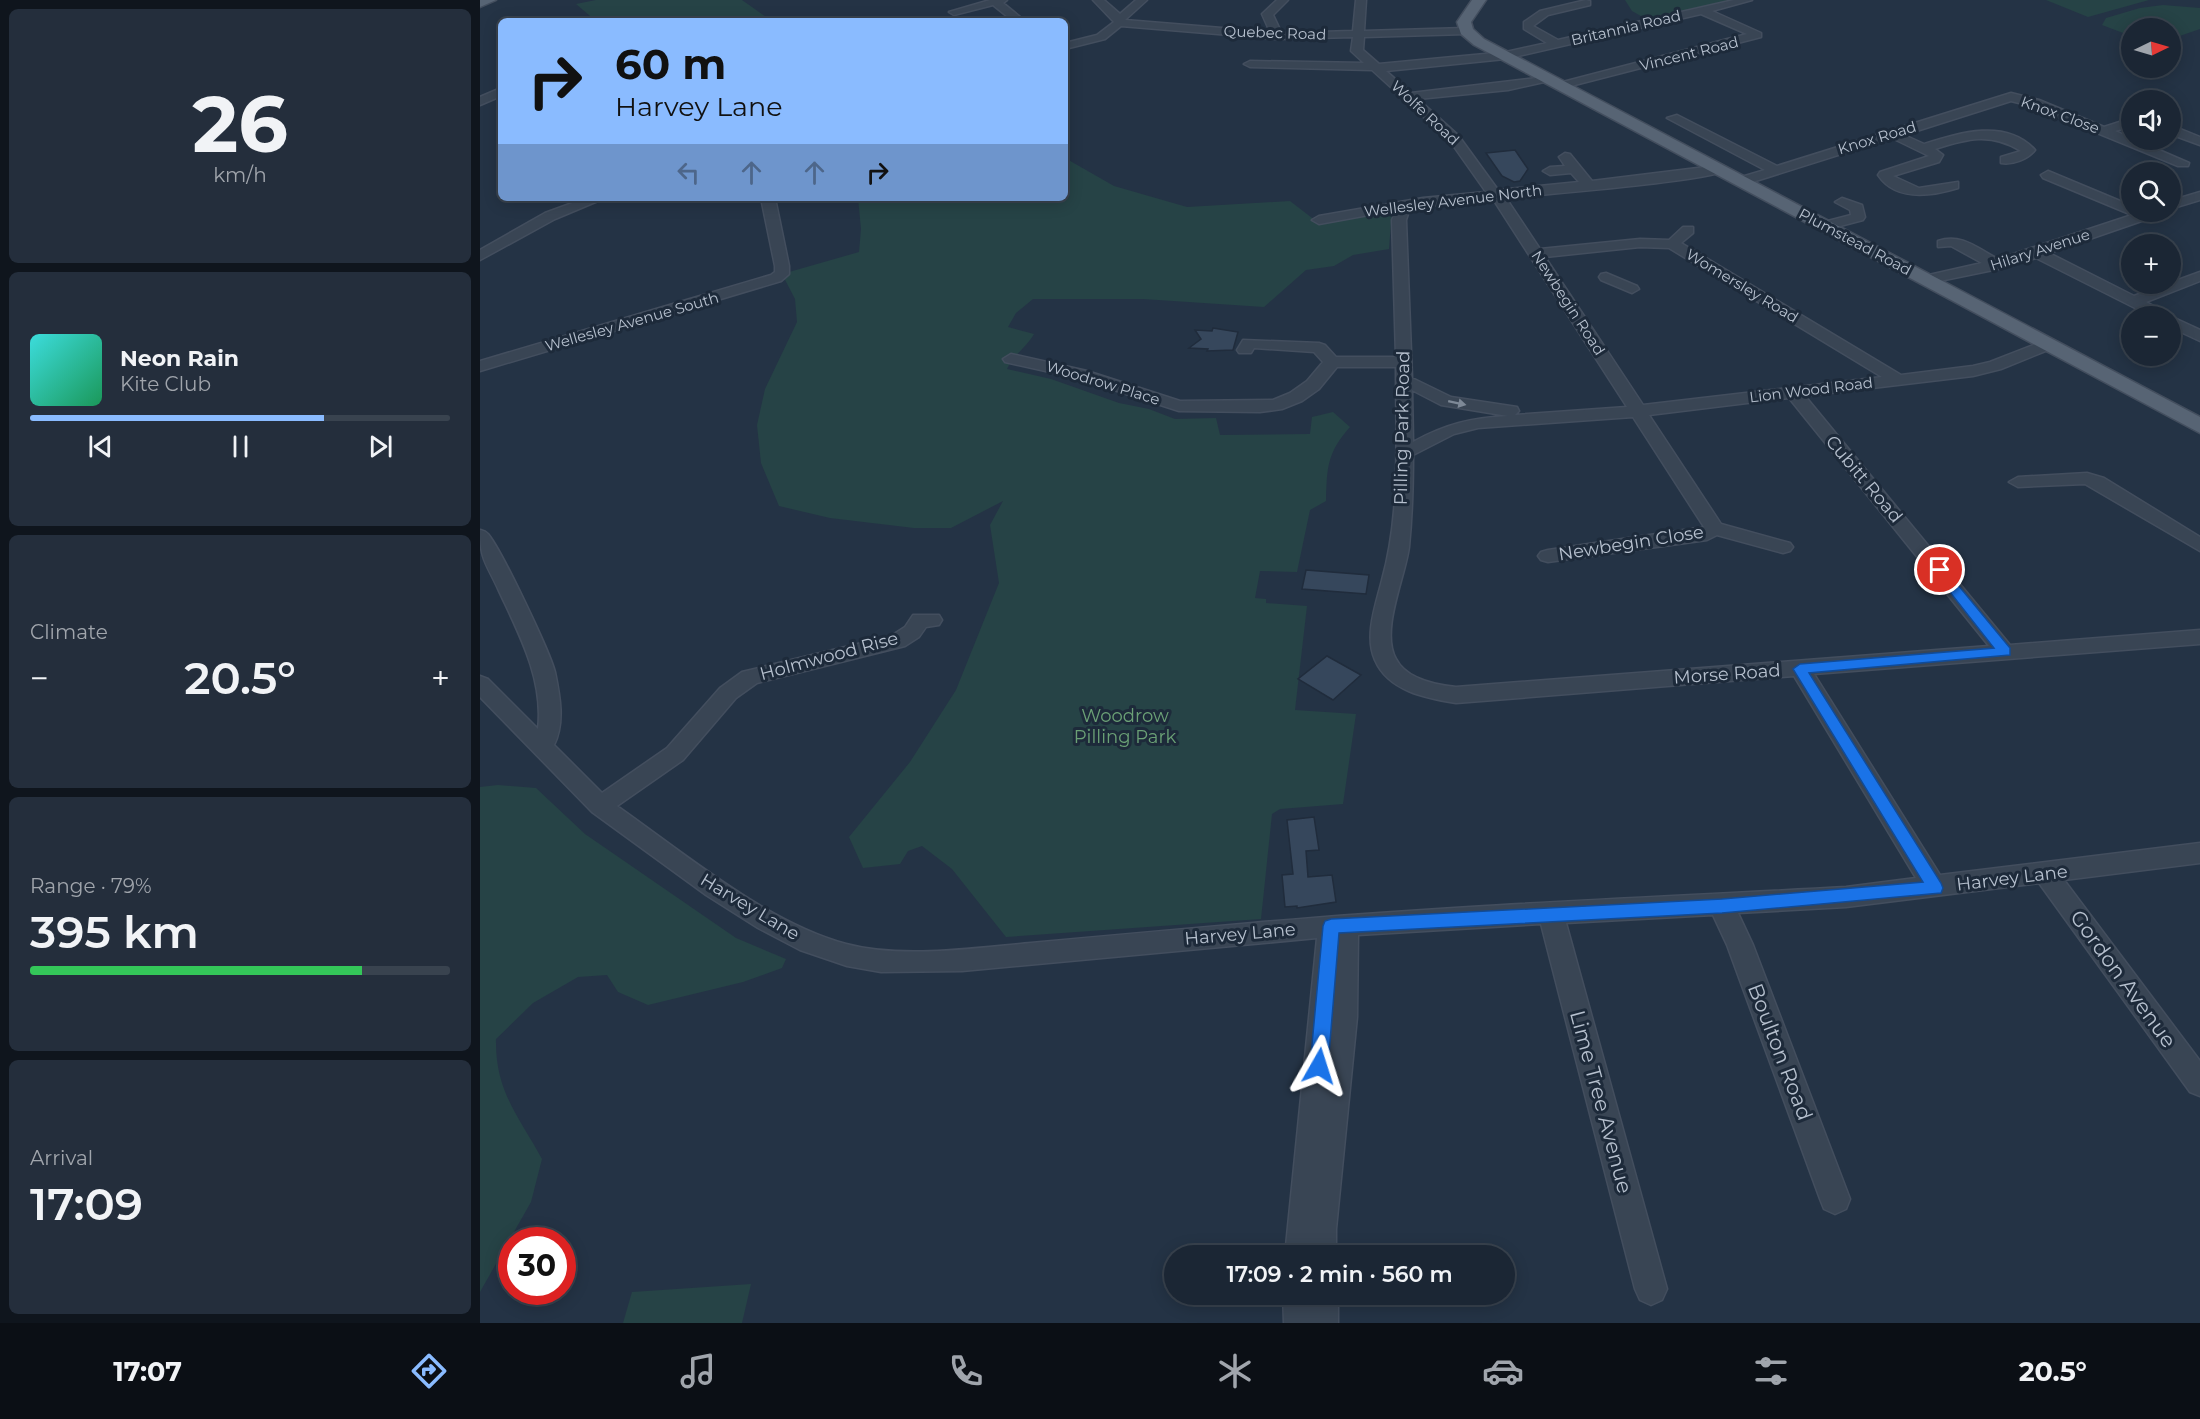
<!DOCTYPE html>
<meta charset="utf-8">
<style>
body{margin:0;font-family:Montserrat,sans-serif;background:#242e3c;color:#f1f3f6;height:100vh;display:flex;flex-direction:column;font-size:22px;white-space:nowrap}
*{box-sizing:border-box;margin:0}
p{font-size:20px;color:#a0a5ac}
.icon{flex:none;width:33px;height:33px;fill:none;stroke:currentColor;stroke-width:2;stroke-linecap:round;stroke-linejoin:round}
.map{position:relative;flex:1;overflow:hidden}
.drawer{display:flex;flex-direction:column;gap:9px;padding:9px;background:#0f151d;width:480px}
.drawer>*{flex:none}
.banner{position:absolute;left:18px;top:18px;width:570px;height:183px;border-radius:9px;box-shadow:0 3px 15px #0003,0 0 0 2px #39434f;background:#8abbff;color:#111;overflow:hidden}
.needle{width:39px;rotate:85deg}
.controls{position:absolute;left:1641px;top:18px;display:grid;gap:12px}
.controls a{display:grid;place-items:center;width:60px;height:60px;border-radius:50%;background:#1b2634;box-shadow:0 3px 15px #0003,0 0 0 2px #39434f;font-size:30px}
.speed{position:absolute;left:18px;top:1227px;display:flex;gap:12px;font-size:30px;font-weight:700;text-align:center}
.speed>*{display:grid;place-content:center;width:78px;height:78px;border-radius:50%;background:#1b2634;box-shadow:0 3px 15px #0003,0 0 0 2px #39434f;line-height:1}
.speed .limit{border:9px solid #d22;background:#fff;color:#111}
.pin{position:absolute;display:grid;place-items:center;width:51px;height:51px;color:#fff;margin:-26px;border:3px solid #fff;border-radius:50%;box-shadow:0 2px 6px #0007}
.me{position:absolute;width:66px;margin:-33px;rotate:6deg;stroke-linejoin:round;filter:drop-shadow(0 0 4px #0008)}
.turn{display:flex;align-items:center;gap:21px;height:126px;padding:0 18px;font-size:27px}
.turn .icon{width:78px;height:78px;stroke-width:2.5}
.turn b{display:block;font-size:42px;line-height:51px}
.lanes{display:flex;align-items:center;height:57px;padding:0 18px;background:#0003;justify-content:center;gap:30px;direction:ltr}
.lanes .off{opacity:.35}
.big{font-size:45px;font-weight:600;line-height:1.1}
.drawer .card{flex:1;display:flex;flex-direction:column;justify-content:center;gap:9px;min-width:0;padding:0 21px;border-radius:9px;background:#242e3c}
.drawer .dial{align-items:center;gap:0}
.dial b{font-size:78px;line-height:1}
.song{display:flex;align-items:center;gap:18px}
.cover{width:72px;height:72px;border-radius:9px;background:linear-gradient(135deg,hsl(180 70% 55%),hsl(150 70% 35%))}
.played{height:6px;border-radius:3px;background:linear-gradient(90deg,#8abbff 70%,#39434f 70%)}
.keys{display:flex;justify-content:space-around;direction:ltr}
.heat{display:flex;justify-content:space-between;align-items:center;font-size:33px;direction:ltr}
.charge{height:9px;border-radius:4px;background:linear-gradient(90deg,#34c759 79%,#39434f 0)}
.trip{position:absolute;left:684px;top:1245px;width:351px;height:60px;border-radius:30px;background:#1b2634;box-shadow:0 3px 15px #0003,0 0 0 2px #39434f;font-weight:600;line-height:60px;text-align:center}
.tab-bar{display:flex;height:96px;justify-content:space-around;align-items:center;background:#0b0f15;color:#a0a5ac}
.tab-bar .icon{width:42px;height:42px}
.tab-bar .current{color:#8abbff}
.tab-bar b{font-size:27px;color:#f1f3f6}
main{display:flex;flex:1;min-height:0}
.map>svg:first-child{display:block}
.green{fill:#264346}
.building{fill:#36475c;stroke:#202c3c;stroke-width:1.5}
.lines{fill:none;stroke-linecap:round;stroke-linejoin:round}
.minor-casing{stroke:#434e5e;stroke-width:3}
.major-casing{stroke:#434e5e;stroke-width:3}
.minor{fill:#394554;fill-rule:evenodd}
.major{fill:#576474;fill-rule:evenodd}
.oneway{fill:#7e8997}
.route{fill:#1a73e8;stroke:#114b97;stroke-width:1.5}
.labels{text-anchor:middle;stroke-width:6;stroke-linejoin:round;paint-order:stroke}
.far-street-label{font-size:15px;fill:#b6c0ce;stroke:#1d2a3a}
.street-label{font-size:18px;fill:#b6c0ce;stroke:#1d2a3a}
.park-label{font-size:18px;fill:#6ba176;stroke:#1d2a3a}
.near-street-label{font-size:21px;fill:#b6c0ce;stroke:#1d2a3a}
</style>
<main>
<section class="drawer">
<div class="card dial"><b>26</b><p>km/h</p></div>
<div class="card">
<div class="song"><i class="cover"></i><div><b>Neon Rain</b><p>Kite Club</p></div></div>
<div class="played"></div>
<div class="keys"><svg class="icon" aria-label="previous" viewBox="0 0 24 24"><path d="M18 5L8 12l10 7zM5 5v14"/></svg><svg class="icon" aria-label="pause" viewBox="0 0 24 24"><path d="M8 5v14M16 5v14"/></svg><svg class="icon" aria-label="next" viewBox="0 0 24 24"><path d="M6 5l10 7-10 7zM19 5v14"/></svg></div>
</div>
<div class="card"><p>Climate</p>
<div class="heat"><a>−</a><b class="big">20.5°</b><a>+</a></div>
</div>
<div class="card"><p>Range · 79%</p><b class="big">395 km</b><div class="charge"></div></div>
<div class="card"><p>Arrival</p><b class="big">17:09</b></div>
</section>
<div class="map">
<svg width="1720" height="1323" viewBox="0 0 1720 1323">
<rect width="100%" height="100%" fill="#243345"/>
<g class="green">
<polygon points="116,0 262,0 292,21 116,21 96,4"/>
<polygon points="1145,0 1252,0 1168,20 1152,11"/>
<polygon points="1566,0 1669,0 1608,17"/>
<polygon points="1683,5 1720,8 1720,29 1691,39 1690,28 1652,28 1651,36 1622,25 1626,18 1660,8"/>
<path d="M 585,158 L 634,186 L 707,207 L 810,201 L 836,221 L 912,210 L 909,249 L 873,255 L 854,266 L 826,270 L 784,307 L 663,299 L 553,299 L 536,313 L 528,327 L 554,334 C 547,347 533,355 527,369 L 571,379 L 639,403 L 669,409 L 695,419 L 736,418 L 740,435 L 830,434 L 832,417 L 853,412 L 870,427 C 847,453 847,467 846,501 L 830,510 L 817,572 L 780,571 L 775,598 L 786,599 L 786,603 L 827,606 L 815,710 L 876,714 L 863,804 L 800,809 L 792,814 L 781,919 L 526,937 L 472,869 L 442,846 L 428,851 L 420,864 L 383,868 L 369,837 L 430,762 L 476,690 L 519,583 L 510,525 L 523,501 L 471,528 L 434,528 L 350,518 L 299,506 L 281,463 L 277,425 L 285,389 L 317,322 L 315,299 L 302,274 L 379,252 L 381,229 L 378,198 L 585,198 Z"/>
<path d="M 18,785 L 56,788 L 105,834 L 256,938 L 306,959 L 302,968 L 263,982 L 168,1005 L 138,992 L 127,975 L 98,977 L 53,1003 L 16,1039 C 15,1091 38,1115 62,1159 L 51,1202 L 0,1292 L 0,787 Z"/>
<polygon points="271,1284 262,1323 143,1323 152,1292"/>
</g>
<g class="building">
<polygon points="1035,150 1048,169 1040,181 1034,182 1022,176 1006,153"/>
<polygon points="733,328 758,332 753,350 727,351 728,349 709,348 721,339 715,330 732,331"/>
<polygon points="826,570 889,575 886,594 822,589"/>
<polygon points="847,656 881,675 853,700 818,679"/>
<polygon points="834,817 839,850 826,851 828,877 852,875 856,902 817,908 817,906 805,907 802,875 813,874 807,820"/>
</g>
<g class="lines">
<g class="minor-casing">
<g id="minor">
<polygon points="510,0 527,0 523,3 545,21 533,21 513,5 474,15 469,12"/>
<path d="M 613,0 L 624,0 L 640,14 L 656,0 L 667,0 L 645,20 L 790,32 L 782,14 L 797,0 L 808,0 L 793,15 L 801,32 L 805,33 L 873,31 L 876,0 L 886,0 L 884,31 L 986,28 L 991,31 L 986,34 L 884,37 L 883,50 L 899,64 L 1026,52 L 1067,43 L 1044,29 L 1044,22 L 1060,11 L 1106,0 L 1110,1 L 1110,5 L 1068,15 L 1053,26 L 1078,40 L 1254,0 L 1272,0 L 1232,11 L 1281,33 L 1281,37 L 1083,88 L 1079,87 L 1079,83 L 1267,34 L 1221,14 L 1025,59 L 906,71 L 931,93 L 1073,76 L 1073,80 L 1028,90 L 938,99 L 978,135 L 1018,190 L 1099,182 L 1091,173 L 1070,175 L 1063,171 L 1070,167 L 1085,166 L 1079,157 L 1085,153 L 1090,154 L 1112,181 L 1242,165 L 1249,169 C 1236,181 1056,195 1026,198 L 1060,249 L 1160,239 L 1189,240 L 1203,227 L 1213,227 L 1213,233 L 1201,243 L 1421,375 L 1493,366 L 1510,362 L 1561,342 L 1573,342 L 1575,345 L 1573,348 L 1521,369 L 1493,376 L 1325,396 L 1530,645 L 1720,630 L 1720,644 L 1334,674 L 1460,875 L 1720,843 L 1720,863 L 1584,880 L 1720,1061 L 1720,1096 L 1710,1092 L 1559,883 L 1366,907 L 1258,913 L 1273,945 L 1370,1199 L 1366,1209 L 1355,1214 L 1344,1209 L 1340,1199 L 1247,945 L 1233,915 L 1086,923 L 1187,1289 L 1182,1300 L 1171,1305 L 1160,1300 L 1155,1289 L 1061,924 L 878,935 L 877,1017 L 856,1229 L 856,1256 L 805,1256 L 837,938 L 482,971 L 401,972 L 367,966 L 320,950 L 278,928 L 226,895 L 112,812 L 0,697 L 0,676 L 8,679 L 58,729 C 64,680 39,634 19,591 C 7,564 0,561 0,530 C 4,531 5,531 8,534 C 21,549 70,652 75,672 C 80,696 85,723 74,745 L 122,793 L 187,748 L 240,688 L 262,672 L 411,636 L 425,627 L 433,615 L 459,615 L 462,620 L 459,625 L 446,627 L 439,637 L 425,646 L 277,683 L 256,698 L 203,760 L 137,806 C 204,853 287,923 366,944 C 422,959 493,948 551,943 C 625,936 699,929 773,923 C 970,905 1168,898 1366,887 L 1436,878 L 1314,676 L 976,703 C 946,698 908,691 895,660 C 884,636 896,604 902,580 C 921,512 916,437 916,367 L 857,367 L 839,389 L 822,401 L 802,409 L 780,412 L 699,411 L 597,378 L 525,362 L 523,359 L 531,354 L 607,371 L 700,401 L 793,400 L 810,393 L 827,381 L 843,362 L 834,352 L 774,348 L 771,353 L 759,353 L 757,350 L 763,340 L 839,343 L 845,345 L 856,357 L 916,357 L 912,220 L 916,210 L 839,224 L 832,220 L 839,216 L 943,198 L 1006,192 L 970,141 L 892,70 L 770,67 L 764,64 L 770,61 L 884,63 L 871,51 L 873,37 L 797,39 L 641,26 L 625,39 L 585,49 L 585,43 L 617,35 L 634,22 ZM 1013,199 L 1147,407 L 1035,415 L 1039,411 L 1037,407 L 971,397 L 932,378 L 926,220 L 930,208 ZM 1160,247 L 1189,248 L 1402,377 L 1163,405 L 1065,257 ZM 932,390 L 961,405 L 1028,416 C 991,418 966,424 933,442 ZM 1309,398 L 1509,646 L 976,687 C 956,685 926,679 916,659 C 900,631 925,578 929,547 C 932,517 933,486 933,455 L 974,434 L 998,428 L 1153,417 L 1224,527 L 1068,550 L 1061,552 L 1058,556 L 1061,560 L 1068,562 L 1227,540 L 1237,535 L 1303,553 L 1310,551 L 1313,547 L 1310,543 L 1241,524 L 1169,415 Z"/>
<polygon points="376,18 382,19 383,21 371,21"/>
<polygon points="21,88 21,96 0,105 0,97"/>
<path d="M 1531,93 L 1559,100 L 1624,127 L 1652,118 L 1652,126 L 1635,131 L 1709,163 L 1708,166 L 1698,166 L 1551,106 L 1531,101 L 1424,135 L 1444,144 C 1479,133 1526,118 1555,150 C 1548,159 1533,165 1521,163 L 1521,157 L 1541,151 C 1510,132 1487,139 1455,149 L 1463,155 L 1459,162 L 1413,176 L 1439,188 L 1478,182 L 1478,188 C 1452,196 1416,202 1398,175 L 1400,172 L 1449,156 L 1412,138 L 1263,185 L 1256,181 L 1258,178 L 1285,170 L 1187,118 L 1197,115 L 1297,166 Z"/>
<polygon points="1690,125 1720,137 1720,145 1690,134"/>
<path d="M 1568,171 L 1652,206 L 1652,212 L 1681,212 L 1679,215 L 1569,253 L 1654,296 L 1720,272 L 1720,281 L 1666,302 L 1687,313 L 1689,316 L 1671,316 L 1556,258 L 1518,269 L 1445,284 L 1440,283 L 1438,280 L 1440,277 L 1502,263 L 1471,246 L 1458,247 L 1458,241 C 1481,233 1497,248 1518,259 L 1652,215 L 1563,178 L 1561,175 Z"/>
<polygon points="1720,192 1720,200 1690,209 1690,201"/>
<polygon points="106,198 125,198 75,219 0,260 0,250 65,213"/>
<polygon points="281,198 295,198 309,266 309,274 301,281 0,371 0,361 291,275 295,272 295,266"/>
<polygon points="1362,198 1382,205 1385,217 1383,220 1345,230 1340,229 1340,223 1371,215 1370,210 1355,202"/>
<polygon points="1126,273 1157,286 1159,289 1152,293 1121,280 1119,277 1121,274"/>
<polygon points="1689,316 1690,316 1720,330 1720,341 1690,327"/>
<polygon points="1607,473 1624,478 1720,537 1720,551 1605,484 1538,487 1529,482 1538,477"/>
<polygon points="803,1294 858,1294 858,1323 804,1323"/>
</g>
</g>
<g class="major-casing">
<g id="major">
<polygon points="0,0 16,0 0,7"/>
<polygon points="992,0 1006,0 991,22 993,29 1004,39 1720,417 1720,433 994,45 981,34 977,22"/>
</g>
</g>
<use href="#minor" class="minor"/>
<use href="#major" class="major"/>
</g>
<defs><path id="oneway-solid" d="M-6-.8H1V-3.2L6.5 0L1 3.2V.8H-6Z" transform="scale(1.5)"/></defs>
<use class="oneway" href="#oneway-solid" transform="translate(977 403) rotate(12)"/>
<polygon class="route" points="1460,566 1464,568 1530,648 1530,655 1329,673 1461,883 1463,888 1461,893 1242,913 859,933 848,1066 845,1072 839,1074 833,1072 830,1066 843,926 845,921 851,919 1242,899 1443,882 1313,669 1320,664 1514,648 1455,573 1455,568"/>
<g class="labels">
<g class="far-street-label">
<text transform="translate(1146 28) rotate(-13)" y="5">Britannia Road</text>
<text transform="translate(795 33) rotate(2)" y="5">Quebec Road</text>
<text transform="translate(1209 54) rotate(-14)" y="5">Vincent Road</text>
<text transform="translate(945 113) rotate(43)" y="5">Wolfe Road</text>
<text transform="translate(1580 115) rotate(20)" y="5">Knox Close</text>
<text transform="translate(1397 138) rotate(-17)" y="5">Knox Road</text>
<text transform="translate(973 201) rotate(-7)" y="5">Wellesley Avenue North</text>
<text transform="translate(1375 242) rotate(28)" y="5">Plumstead Road</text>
<text transform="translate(1560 250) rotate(-18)" y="5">Hilary Avenue</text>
<text transform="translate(1262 286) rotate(31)" y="5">Womersley Road</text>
<text transform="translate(1088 303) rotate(57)" y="5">Newbegin Road</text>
<text transform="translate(152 322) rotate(-16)" y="5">Wellesley Avenue South</text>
<text transform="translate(623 383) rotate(17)" y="5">Woodrow Place</text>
<text transform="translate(1331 390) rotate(-7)" y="5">Lion Wood Road</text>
</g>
<g class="street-label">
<text transform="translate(922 428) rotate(-89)" y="6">Pilling Park Road</text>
<text transform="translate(1384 479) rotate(50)" y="6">Cubitt Road</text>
<text transform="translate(1151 543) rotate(-9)" y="6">Newbegin Close</text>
<text transform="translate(349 656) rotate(-15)" y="6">Holmwood Rise</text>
<text transform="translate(1247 674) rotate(-4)" y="6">Morse Road</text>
<text transform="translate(1532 878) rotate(-7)" y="6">Harvey Lane</text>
<text transform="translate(270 907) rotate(31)" y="6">Harvey Lane</text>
<text transform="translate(760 934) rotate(-5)" y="6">Harvey Lane</text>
</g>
<g class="park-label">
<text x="645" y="722">Woodrow<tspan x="645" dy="21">Pilling Park</tspan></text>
</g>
<g class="near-street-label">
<text transform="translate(1643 979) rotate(54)" y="7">Gordon Avenue</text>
<text transform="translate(1300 1052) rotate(69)" y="7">Boulton Road</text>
<text transform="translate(1121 1102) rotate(75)" y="7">Lime Tree Avenue</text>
</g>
</g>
</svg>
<div class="controls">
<a><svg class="needle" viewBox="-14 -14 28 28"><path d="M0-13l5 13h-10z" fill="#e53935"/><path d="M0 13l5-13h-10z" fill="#a0a5ac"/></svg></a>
<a><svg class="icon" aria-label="sound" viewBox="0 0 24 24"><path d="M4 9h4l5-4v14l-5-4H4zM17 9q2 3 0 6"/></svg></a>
<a><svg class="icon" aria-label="search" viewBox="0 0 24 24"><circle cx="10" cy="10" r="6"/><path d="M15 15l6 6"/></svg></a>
<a>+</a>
<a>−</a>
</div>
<div class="speed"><div class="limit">30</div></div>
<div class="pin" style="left:1460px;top:570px;background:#d93025"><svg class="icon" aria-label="arrive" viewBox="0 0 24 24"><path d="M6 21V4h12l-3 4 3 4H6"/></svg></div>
<svg class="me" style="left:839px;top:1066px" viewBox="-20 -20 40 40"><path d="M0-17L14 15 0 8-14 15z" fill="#1a73e8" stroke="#fff" stroke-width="4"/></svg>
<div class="trip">17:09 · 2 min · 560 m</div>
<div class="banner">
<div class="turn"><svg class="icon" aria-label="right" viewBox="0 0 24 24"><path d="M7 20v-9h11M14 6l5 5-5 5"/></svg><div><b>60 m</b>Harvey Lane</div></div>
<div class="lanes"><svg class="icon off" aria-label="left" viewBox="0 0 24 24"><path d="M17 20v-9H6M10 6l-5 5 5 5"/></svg><svg class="icon off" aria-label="ahead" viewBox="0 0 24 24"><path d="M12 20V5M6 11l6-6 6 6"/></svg><svg class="icon off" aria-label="ahead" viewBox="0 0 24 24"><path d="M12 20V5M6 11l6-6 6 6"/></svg><svg class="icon" aria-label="right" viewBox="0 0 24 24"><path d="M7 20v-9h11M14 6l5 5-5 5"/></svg></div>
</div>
</div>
</main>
<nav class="tab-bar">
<b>17:07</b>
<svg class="icon current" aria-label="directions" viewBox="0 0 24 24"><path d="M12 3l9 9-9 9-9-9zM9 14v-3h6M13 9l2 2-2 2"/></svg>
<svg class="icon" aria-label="music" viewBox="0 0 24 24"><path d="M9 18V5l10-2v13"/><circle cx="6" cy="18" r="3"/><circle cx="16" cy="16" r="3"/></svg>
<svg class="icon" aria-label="phone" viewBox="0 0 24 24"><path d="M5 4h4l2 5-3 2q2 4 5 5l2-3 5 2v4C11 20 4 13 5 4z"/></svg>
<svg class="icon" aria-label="climate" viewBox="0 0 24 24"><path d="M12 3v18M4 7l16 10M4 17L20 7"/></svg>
<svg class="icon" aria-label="car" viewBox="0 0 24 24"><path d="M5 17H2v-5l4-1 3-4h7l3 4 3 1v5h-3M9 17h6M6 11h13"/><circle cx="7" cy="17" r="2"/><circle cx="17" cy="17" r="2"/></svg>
<svg class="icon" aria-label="filters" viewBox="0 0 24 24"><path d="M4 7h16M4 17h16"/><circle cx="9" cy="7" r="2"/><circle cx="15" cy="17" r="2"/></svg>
<b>20.5°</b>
</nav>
